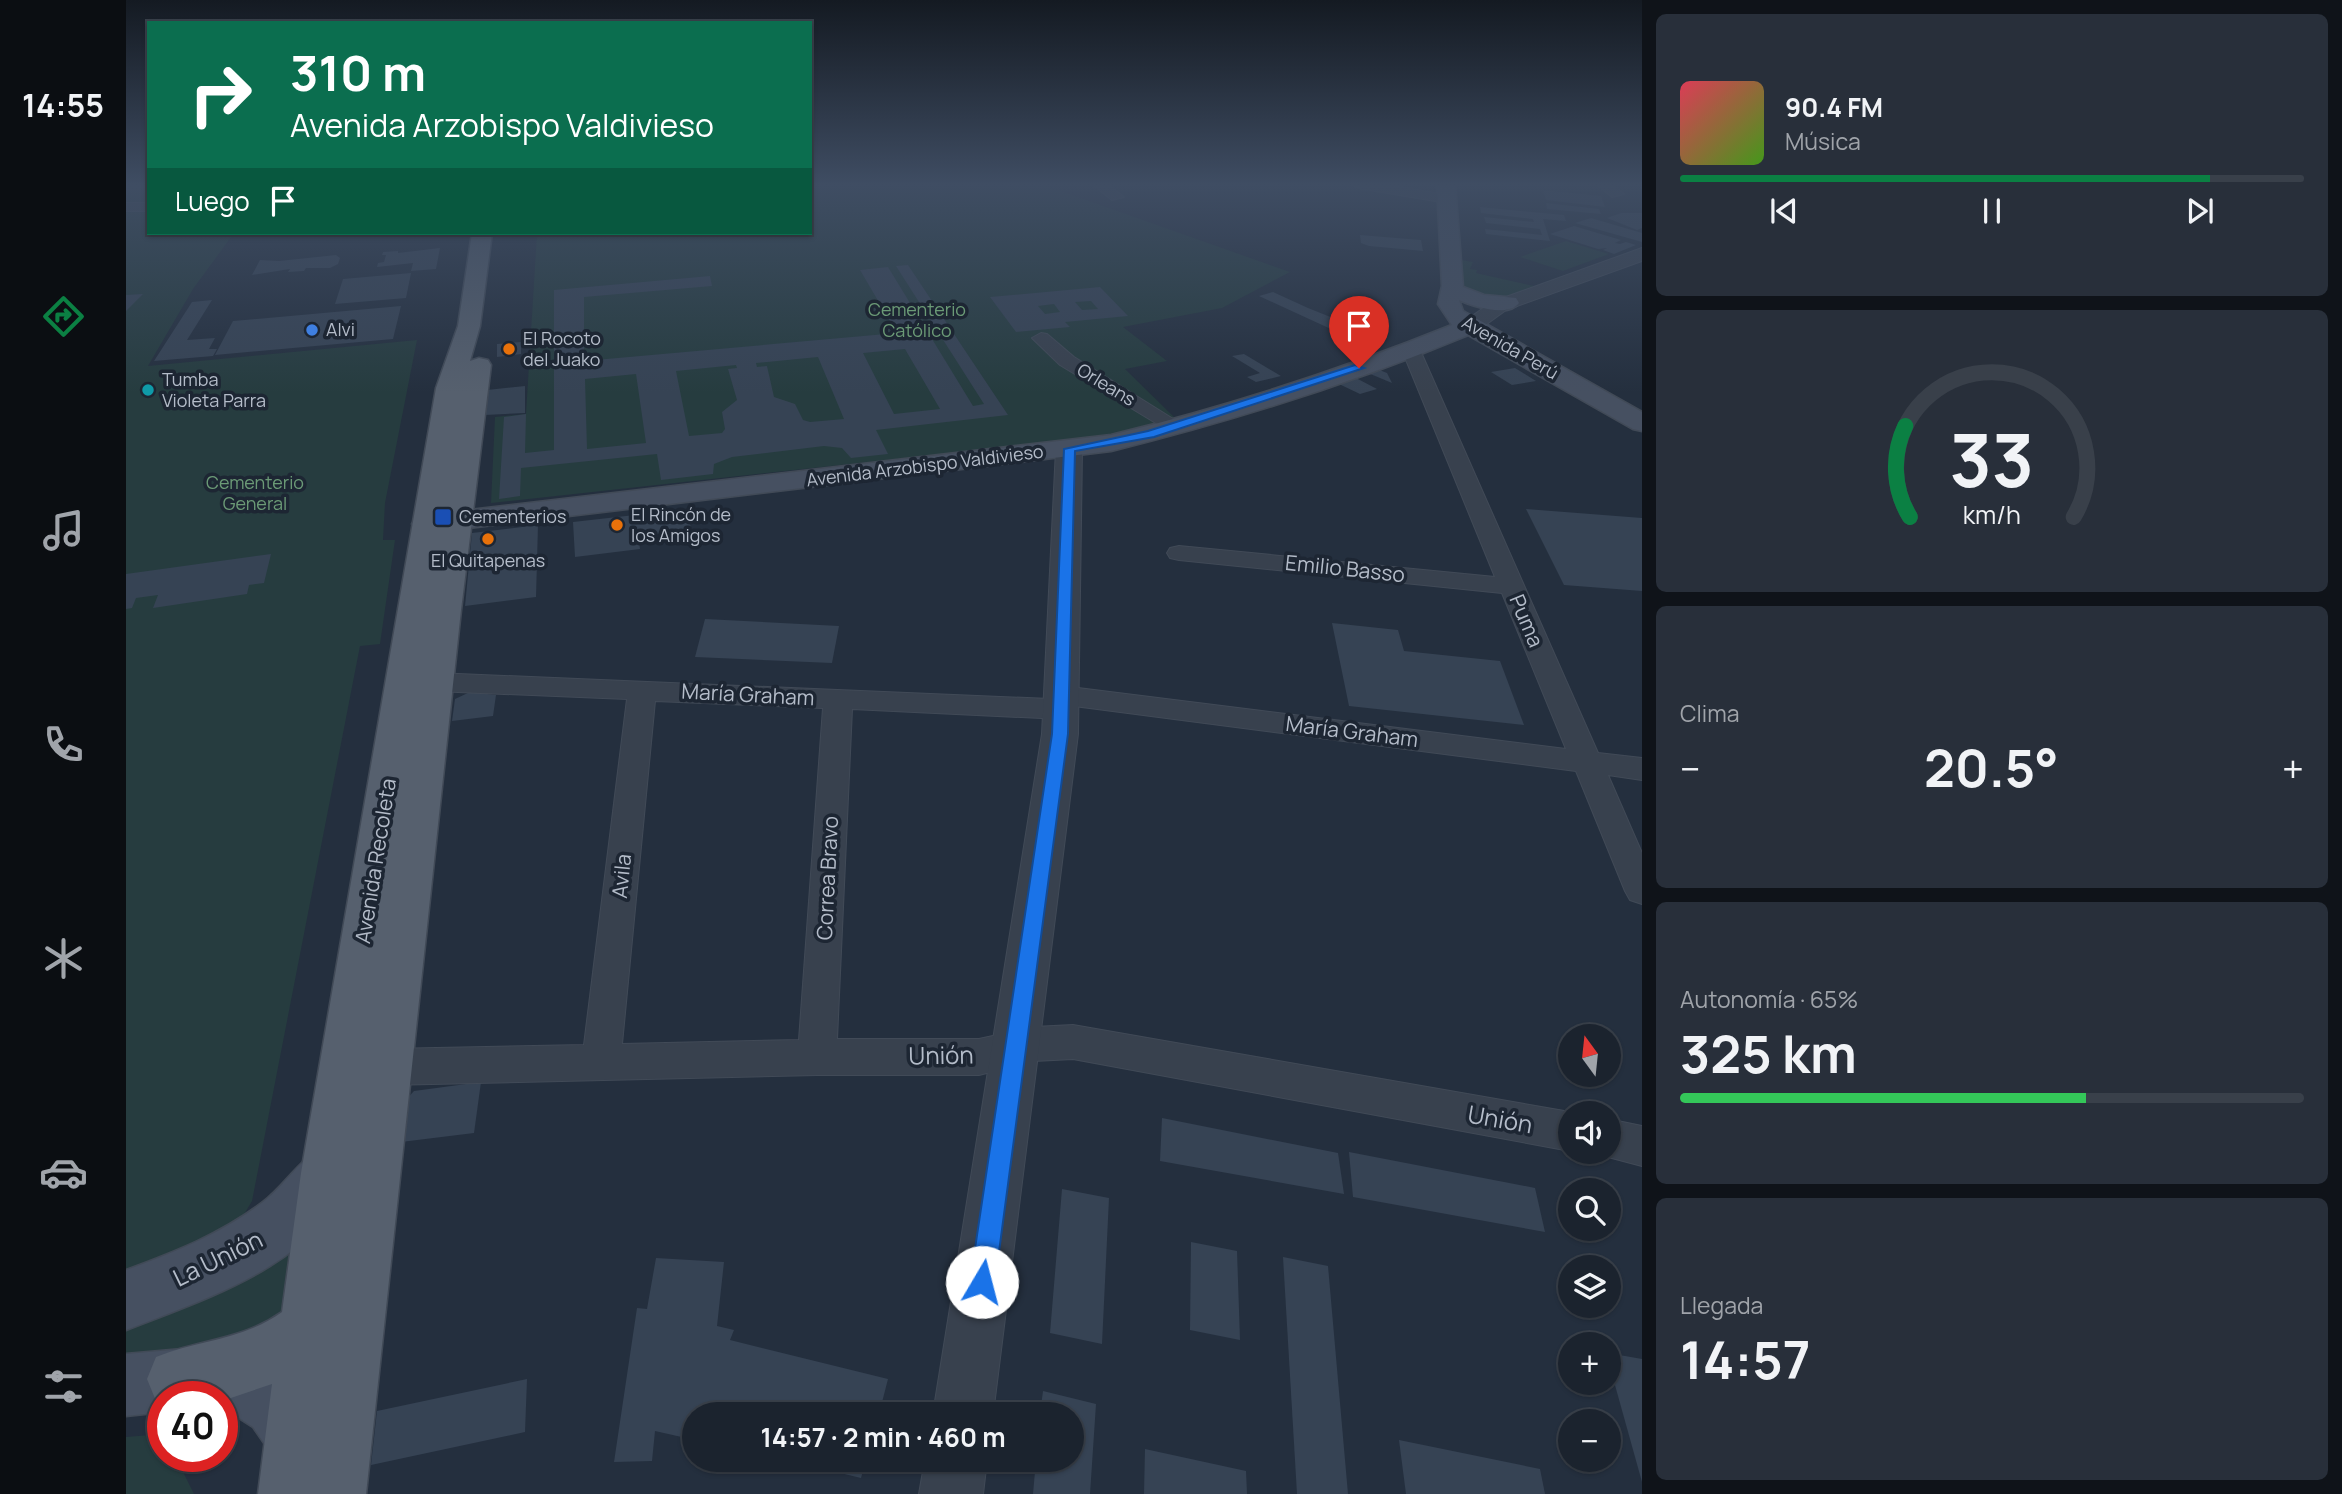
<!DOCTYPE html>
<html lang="es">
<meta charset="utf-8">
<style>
body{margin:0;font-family:Manrope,sans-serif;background:#282f3a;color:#f1f3f6;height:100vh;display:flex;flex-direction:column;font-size:26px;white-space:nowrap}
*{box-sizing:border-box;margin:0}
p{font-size:23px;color:#a0a4aa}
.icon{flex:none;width:38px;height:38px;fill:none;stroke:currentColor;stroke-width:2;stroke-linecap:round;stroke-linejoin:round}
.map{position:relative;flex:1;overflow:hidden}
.details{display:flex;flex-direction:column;gap:14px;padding:14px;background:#0f1319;width:700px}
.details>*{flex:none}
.top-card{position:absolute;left:21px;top:21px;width:665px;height:214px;border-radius:0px;box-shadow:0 2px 5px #0004,0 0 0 2px #39404a;background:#0b6e4f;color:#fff;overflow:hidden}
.needle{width:46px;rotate:345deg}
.fabs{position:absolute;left:1432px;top:1024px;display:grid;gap:14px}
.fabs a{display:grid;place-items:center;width:63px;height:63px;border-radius:50%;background:#1b232e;box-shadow:0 2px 5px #0004,0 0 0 2px #39404a;font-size:35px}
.speed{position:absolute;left:21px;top:1381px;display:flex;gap:14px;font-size:35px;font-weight:700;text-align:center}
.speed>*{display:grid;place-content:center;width:91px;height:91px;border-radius:50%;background:#1b232e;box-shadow:0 2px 5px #0004,0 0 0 2px #39404a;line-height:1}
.speed .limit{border:10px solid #d22;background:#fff;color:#111}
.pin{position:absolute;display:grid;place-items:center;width:60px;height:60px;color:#fff;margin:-72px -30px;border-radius:50% 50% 50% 0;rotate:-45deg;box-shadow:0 0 7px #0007}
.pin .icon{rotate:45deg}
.me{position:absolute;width:77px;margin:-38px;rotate:8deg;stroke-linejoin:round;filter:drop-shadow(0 0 5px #0008)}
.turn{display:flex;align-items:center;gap:24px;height:147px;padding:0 28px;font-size:32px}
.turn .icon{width:91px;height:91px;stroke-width:2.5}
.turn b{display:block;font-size:49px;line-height:60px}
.then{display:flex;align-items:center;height:66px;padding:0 28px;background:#0003;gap:14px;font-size:26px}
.big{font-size:52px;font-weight:700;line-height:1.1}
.details .widget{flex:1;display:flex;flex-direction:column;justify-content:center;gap:10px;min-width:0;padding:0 24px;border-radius:10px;background:#282f3a}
.details .dial{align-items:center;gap:0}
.dial svg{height:182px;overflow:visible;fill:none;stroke:#39404a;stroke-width:7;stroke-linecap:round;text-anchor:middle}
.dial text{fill:#f1f3f6;stroke:none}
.song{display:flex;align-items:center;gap:21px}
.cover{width:84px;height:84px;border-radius:10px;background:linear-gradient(135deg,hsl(350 70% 55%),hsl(100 70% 35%))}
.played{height:7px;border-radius:4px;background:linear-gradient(90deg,#0b8043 85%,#39404a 85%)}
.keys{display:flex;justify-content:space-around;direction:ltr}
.heat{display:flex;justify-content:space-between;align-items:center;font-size:38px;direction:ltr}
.charge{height:10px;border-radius:5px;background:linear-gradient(90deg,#34c759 65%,#39404a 0)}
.trip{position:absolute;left:556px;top:1402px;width:402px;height:70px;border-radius:35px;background:#1b232e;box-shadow:0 2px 5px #0004,0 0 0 2px #39404a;font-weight:700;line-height:70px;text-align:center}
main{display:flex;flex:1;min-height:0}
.tabs{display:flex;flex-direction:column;width:126px;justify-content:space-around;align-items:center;background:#0b0e12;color:#a0a4aa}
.tabs .icon{width:49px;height:49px}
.tabs .current{color:#0b8043}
.tabs b{font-size:32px;color:#f1f3f6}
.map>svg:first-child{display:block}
.green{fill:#263c3f}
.building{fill:#364354;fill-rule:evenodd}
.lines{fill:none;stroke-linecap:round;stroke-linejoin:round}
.minor-casing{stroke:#414a57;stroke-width:2}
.tertiary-casing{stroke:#414a57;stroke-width:2}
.secondary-casing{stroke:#414a57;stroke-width:3}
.primary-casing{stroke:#414a57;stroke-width:3}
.minor{fill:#38414e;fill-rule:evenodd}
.tertiary{fill:#38414e;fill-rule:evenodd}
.secondary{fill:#465061;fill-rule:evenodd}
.primary{fill:#56606e;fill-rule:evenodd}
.route{fill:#1a73e8;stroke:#114b97;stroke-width:2}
.shop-dot{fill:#3f7fe0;stroke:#1d2633;stroke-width:2.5}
.food-dot{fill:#e8710a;stroke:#1d2633;stroke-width:2.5}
.culture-dot{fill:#0f9aa8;stroke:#1d2633;stroke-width:2.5}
.transit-dot{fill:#1a4fb4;stroke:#1d2633;stroke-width:2.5}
.labels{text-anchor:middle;stroke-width:7;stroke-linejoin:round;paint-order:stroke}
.far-park-label{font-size:18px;fill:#6b9a76;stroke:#1d2633}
.far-poi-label{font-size:18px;fill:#b4bcc9;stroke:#1d2633;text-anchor:start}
.far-street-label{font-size:18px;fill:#b4bcc9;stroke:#1d2633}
.street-label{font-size:21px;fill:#b4bcc9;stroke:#1d2633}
.near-street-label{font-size:24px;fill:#b4bcc9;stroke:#1d2633}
</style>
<main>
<nav class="tabs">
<b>14:55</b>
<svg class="icon current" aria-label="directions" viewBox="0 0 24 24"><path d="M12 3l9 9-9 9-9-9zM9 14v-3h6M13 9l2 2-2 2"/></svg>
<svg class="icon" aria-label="music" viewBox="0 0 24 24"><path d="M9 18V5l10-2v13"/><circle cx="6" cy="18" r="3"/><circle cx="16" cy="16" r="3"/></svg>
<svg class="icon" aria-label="phone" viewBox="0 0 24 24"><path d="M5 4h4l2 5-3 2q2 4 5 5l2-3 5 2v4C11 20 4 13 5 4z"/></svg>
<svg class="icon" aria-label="climate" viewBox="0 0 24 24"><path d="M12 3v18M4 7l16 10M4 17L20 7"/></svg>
<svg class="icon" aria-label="car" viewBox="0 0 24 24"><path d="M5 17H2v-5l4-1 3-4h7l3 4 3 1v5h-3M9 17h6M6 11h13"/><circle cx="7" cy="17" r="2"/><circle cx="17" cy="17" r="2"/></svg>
<svg class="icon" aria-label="filters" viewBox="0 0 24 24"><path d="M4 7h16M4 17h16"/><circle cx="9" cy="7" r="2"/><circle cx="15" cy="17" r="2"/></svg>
</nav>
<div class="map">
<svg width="1516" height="1494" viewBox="0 0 1516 1494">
<rect width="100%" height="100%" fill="#242f3e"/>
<g class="green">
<polygon points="0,184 23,184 23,233 108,233 67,289 22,366 291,340 259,503 257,540 269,540 254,644 234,646 126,1201 114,1221 91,1237 0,1272"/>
<polygon points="684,184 915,184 1164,272 1096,308 997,327 1041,361 999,369 1048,417 982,436 365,503 369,417 400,414 411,233 684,233"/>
<polygon points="1440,241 1483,254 1437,271 1394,257"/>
<polygon points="1329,259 1347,262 1344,269 1351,270 1350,273 1408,286 1379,300 1338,293"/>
<polygon points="175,1247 163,1324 0,1369 0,1319"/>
<polygon points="37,1434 37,1456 49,1456 68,1494 0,1494 0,1437"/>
</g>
<g class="building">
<polygon points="1417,190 1475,196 1479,207 1420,200"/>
<polygon points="1420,203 1473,209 1475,214 1421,209"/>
<polygon points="1354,207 1438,215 1440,221 1417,219 1424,241 1360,234 1359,229 1416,235 1414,229 1360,223 1358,217 1408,222 1407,219 1355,213"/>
<polygon points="1495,213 1516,213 1516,228 1511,230 1481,218"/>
<polygon points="1465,218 1516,233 1516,242 1449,223"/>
<polygon points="1448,226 1495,240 1489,243 1494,244 1500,242 1510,245 1488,254 1477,250 1481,248 1472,249 1424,234"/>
<polygon points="1234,235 1295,240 1297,251 1243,246 1235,243"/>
<polygon points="314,248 310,269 285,271 287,263 251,267 252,263 258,262 260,255 256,255 257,252 272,251 272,253"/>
<polygon points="210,255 214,258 212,264 204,268 180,268 178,271 162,272 164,269 126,275 134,260 153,261"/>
<path d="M 782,265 L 882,415 L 750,430 L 762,454 L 725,458 L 716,448 L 698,446 L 606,457 L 588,464 L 587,474 L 535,480 L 531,454 L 395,468 L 394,496 L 373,499 L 378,417 L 400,414 L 399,453 L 428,450 L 428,290 L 584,276 L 586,286 L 458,297 L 458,361 L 771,333 L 734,270 L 762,267 L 847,406 L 858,404 L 770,266 ZM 779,349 L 814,409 L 768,414 L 737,353 ZM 692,357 L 718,419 L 684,422 L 677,420 L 669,404 L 648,397 L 641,366 L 631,367 L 630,363 ZM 610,365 L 611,368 L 602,369 L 611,400 L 596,412 L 599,429 L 596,433 L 563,436 L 550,371 ZM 510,374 L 520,443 L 461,449 L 459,379 Z"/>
<polygon points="285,273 280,298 209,304 217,279"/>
<path d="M 974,287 L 1002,316 L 939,322 L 944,327 L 890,332 L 864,297 ZM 965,301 L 972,309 L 956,310 L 949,302 ZM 928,304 L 934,312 L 919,314 L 912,306 Z"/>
<polygon points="1147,292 1182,308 1232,328 1217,333 1207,330 1133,296"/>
<polygon points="17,294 0,311 0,295"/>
<polygon points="86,300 61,340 89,338 83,349 91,349 87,356 28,361 66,302"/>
<polygon points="275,306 267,339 89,355 107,321"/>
<polygon points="395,342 395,354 371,357 371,344"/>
<polygon points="1118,354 1155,376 1130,382 1121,377 1134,373 1106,356"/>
<polygon points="1389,368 1410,381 1386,385 1365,372"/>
<polygon points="1251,369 1261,373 1266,383 1242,373"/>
<polygon points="1230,378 1251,389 1234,394 1213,384"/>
<polygon points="399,386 399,413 359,415 361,390"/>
<polygon points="562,509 566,536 513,542 514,549 449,557 447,522"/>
<polygon points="1400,509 1516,518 1516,591 1438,585"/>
<polygon points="412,525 410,597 339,606 346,533"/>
<polygon points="145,554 138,583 123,585 121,594 27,608 32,595 10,598 6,608 0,609 0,574"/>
<polygon points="579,619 713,626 706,663 569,657"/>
<polygon points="1206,623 1272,630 1278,651 1374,661 1398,725 1223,706"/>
<polygon points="344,692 370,695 367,716 326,721 329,699"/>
<polygon points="355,1082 348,1133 275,1142 278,1102 288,1091"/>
<polygon points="1036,1118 1212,1153 1218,1194 1034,1161"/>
<polygon points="1223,1152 1409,1188 1419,1232 1227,1197"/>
<polygon points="936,1189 983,1198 976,1344 924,1333"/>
<polygon points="1065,1242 1111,1251 1114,1340 1064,1330"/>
<polygon points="1157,1257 1202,1266 1222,1494 1171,1494"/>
<polygon points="530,1258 598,1262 591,1326 608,1330 604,1340 762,1379 753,1414 569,1414 569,1440 529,1431 526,1461 488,1462 511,1308 521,1309"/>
<polygon points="1482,1353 1516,1359 1516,1482 1482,1360"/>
<polygon points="401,1379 399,1432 245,1465 251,1411"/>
<polygon points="917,1391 970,1404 964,1494 907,1494 910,1460 947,1460 947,1414 914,1414"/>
<polygon points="1273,1440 1414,1469 1419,1494 1280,1494"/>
<polygon points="1019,1449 1120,1471 1121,1494 1018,1494"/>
<polygon points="660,1460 740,1460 735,1478"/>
</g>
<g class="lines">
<g class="minor-casing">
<g id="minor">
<polygon points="0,184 23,184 23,188 0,189"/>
<polygon points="966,184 981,184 998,197 986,200"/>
<polygon points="1225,184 1255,184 1321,195 1328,199 1321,203 1232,188"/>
<polygon points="1470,184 1485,184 1498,194 1486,197"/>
<rect x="0" y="203" width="23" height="8"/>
<polygon points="915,333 921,334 948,357 1060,427 1057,431 1043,431 934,365 906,338"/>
<path d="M 1285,345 L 1294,350 L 1472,753 L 1516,758 L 1516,780 L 1482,775 L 1516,853 L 1516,904 L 1504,900 L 1499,891 L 1450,771 L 948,706 L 950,709 L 946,716 L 936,719 L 726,709 L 711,1039 L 853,1039 L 908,1027 L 947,1025 L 1444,1112 L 1444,1151 L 947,1059 L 908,1061 L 853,1075 L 691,1075 L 261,1085 L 247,1080 L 241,1067 L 247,1054 L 261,1049 L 458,1045 L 501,699 L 309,691 L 299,688 L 295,682 L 299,676 L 309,673 L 924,699 L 922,695 L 926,688 L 936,686 L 1440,749 L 1376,593 L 1053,560 L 1044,558 L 1041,553 L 1044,548 L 1053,546 L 1369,577 L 1276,350 ZM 529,701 L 697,708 L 673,1040 L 496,1044 Z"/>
<polygon points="1482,1119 1516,1126 1516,1166 1467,1153 1482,1152"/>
</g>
</g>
<g class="tertiary-casing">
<g id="tertiary">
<polygon points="1516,248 1516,261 1380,310 1351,331 1335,331 1332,326 1366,302"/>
<polygon points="943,441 952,443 956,449 952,734 867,1414 807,1414 916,734 930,449 934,443"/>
<polygon points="799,1460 861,1460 857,1494 793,1494"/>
</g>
</g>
<g class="secondary-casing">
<g id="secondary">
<path d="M 1311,184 L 1329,184 L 1337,287 L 1358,295 L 1390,298 L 1393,303 C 1382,318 1347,306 1333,300 L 1337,311 L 1516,412 L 1516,431 L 1507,429 L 1342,335 C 1227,383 1106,421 985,451 L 301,533 L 290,530 L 286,524 L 290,518 L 301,515 L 985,435 C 1099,407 1217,369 1326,325 L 1312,304 L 1316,286 Z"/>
<path d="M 202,1146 L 221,1154 L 229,1173 C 191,1264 84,1297 0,1330 L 0,1270 C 49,1252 95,1234 137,1202 C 162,1183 172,1158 202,1146 Z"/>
<path d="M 57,1349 C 127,1351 176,1369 204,1436 L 195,1459 L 172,1468 L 149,1459 L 127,1427 L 113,1418 L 96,1414 L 96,1396 L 37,1396 L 37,1412 L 0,1416 L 0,1354 Z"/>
</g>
</g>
<g class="primary-casing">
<path id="primary" d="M 346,233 L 366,233 L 354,326 L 344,361 L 353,358 L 362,360 L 365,365 L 335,610 L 240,1494 L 132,1494 L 146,1384 L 96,1401 L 96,1396 L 37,1396 L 37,1404 L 30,1401 L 21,1379 L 30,1357 C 74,1339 115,1341 156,1312 L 175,1173 L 310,388 L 332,326 Z"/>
</g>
<use href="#minor" class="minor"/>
<use href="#tertiary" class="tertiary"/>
<use href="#secondary" class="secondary"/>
<use href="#primary" class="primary"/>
</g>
<linearGradient id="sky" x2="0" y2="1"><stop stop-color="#141a22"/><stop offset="0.47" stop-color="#3f4d63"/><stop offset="1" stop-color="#3f4d63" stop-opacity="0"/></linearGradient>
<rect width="1516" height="393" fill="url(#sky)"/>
<polygon class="route" points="1229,365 1238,368 1028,437 949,451 942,734 869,1282 865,1290 856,1294 848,1290 844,1282 926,734 938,449 1022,431"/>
<circle class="shop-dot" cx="186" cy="330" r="7"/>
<g class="food-dot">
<circle cx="383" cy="349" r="7"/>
<circle cx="491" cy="525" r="7"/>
<circle cx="362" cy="539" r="7"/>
</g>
<circle class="culture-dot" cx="22" cy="390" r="7"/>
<rect class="transit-dot" x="308" y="508" width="18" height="18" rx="3.5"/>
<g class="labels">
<g class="far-park-label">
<text x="791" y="316">Cementerio<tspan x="791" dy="21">Católico</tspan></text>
<text x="129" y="489">Cementerio<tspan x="129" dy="21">General</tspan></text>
</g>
<g class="far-poi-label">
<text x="200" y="336">Alvi</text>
<text x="397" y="345">El Rocoto<tspan x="397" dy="21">del Juako</tspan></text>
<text x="36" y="386">Tumba<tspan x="36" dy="21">Violeta Parra</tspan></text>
<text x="505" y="521">El Rincón de<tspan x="505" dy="21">los Amigos</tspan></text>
<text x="333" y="523">Cementerios</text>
<text x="362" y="567" text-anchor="middle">El Quitapenas</text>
</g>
<g class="far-street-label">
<text transform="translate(1384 348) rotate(30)" y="6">Avenida Perú</text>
<text transform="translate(980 385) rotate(31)" y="6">Orleans</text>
<text transform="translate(799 466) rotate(-7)" y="6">Avenida Arzobispo Valdivieso</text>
</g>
<g class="street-label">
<text transform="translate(1219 569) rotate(6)" y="7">Emilio Basso</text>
<text transform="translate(1400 621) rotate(67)" y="7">Puma</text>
<text transform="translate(622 695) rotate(3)" y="7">María Graham</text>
<text transform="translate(1226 732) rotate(7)" y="7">María Graham</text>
<text transform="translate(250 861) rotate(-81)" y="7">Avenida Recoleta</text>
<text transform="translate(496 876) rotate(-84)" y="7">Avila</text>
<text transform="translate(702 878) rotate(-87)" y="7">Correa Bravo</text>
</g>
<g class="near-street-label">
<text transform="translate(815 1056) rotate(-1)" y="8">Unión</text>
<text transform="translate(1374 1120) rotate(10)" y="8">Unión</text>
<text transform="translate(92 1259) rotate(-26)" y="8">La Unión</text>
</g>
</g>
</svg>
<div class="fabs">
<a><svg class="needle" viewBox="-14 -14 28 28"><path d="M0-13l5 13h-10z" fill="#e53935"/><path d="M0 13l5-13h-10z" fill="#a0a4aa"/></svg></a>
<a><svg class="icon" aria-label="sound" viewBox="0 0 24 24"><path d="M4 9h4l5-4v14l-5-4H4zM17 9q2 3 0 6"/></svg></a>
<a><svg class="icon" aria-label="search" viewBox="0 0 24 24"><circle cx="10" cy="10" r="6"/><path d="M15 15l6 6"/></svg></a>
<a><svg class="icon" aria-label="layers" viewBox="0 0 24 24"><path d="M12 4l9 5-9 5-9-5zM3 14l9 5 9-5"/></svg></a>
<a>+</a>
<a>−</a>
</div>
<div class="speed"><div class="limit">40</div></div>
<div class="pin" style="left:1233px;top:368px;background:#d93025"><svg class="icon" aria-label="arrive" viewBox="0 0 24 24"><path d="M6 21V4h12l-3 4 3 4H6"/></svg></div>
<svg class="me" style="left:856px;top:1282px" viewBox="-20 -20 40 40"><circle r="19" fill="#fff"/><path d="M0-13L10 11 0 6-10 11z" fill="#1a73e8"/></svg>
<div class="trip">14:57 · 2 min · 460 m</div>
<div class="top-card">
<div class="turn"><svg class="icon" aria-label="right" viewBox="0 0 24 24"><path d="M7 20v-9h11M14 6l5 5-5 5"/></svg><div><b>310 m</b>Avenida Arzobispo Valdivieso</div></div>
<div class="then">Luego<svg class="icon" aria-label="arrive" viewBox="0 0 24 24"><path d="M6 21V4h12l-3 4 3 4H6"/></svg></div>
</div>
</div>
<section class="details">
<div class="widget">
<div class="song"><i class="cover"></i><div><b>90.4 FM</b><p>Música</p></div></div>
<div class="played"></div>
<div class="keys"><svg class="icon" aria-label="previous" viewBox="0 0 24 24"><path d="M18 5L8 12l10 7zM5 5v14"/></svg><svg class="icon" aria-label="pause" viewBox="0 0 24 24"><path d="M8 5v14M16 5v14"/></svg><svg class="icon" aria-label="next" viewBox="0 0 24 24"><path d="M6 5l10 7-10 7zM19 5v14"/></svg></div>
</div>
<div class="widget dial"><svg viewBox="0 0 100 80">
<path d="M14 69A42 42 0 1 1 86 69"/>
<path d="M14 69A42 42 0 0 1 12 29" stroke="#0b8043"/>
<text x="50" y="56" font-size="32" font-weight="700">33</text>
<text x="50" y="72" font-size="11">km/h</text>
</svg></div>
<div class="widget"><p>Clima</p>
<div class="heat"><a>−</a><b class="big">20.5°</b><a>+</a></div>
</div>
<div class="widget"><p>Autonomía · 65%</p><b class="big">325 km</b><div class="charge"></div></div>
<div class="widget"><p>Llegada</p><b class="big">14:57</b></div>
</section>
</main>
